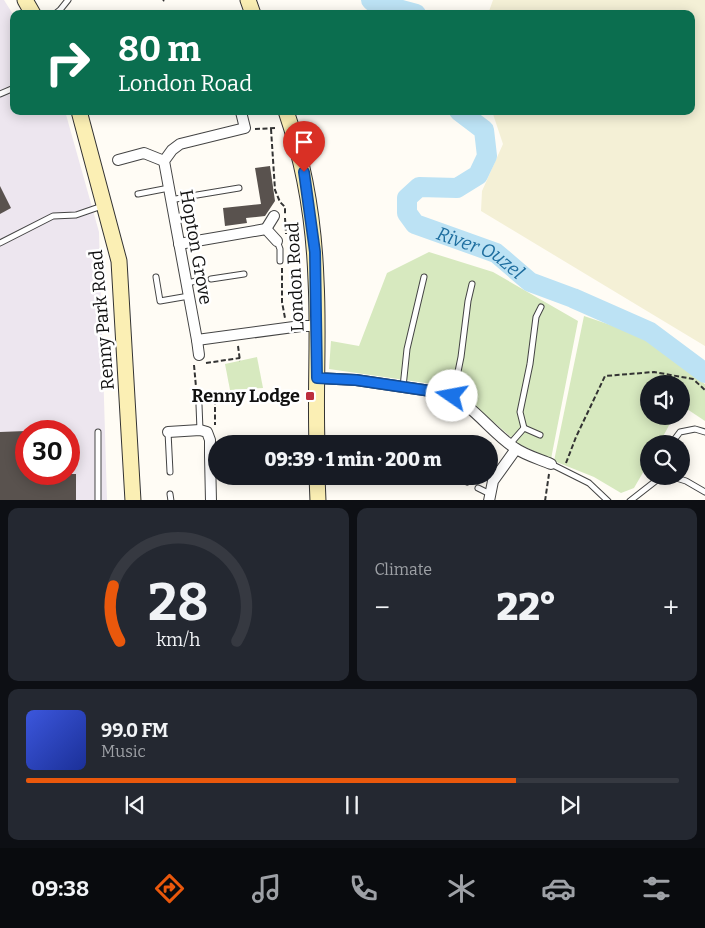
<!DOCTYPE html>
<meta charset="utf-8">
<style>
body{margin:0;font-family:Bitter,serif;background:#242831;color:#f1f3f6;height:100vh;display:flex;flex-direction:column;font-size:19px;white-space:nowrap}
*{box-sizing:border-box;margin:0}
p{font-size:16px;color:#9ea1a6}
.icon{flex:none;width:28px;height:28px;fill:none;stroke:currentColor;stroke-width:2;stroke-linecap:round;stroke-linejoin:round}
.map{position:relative;height:500px;overflow:hidden}
.panel{display:flex;flex-direction:column;gap:8px;padding:8px;background:#0d0f14;flex:1}
.panel>*{flex:none}
.guide{position:absolute;left:10px;top:10px;width:685px;height:105px;border-radius:10px;box-shadow:0 2px 12px #0003;background:#0b6e4f;color:#fff;overflow:hidden}
.tools{position:absolute;left:640px;top:375px;display:grid;gap:10px}
.tools a{display:grid;place-items:center;width:50px;height:50px;border-radius:50%;background:#171b24;box-shadow:0 2px 12px #0003;font-size:25px}
.speed{position:absolute;left:15px;top:420px;display:flex;gap:10px;font-size:25px;font-weight:700;text-align:center}
.speed>*{display:grid;place-content:center;width:65px;height:65px;border-radius:50%;background:#171b24;box-shadow:0 2px 12px #0003;line-height:1}
.speed .limit{border:8px solid #d22;background:#fff;color:#111}
.pin{position:absolute;display:grid;place-items:center;width:42px;height:42px;color:#fff;margin:-51px -21px;border-radius:50% 50% 50% 0;rotate:-45deg;box-shadow:0 0 5px #0007}
.pin .icon{rotate:45deg}
.me{position:absolute;width:55px;margin:-28px;rotate:282deg;stroke-linejoin:round;filter:drop-shadow(0 0 4px #0008)}
.turn{display:flex;align-items:center;gap:18px;height:105px;padding:0 25px;font-size:22px}
.turn .icon{width:65px;height:65px;stroke-width:2.5}
.turn b{display:block;font-size:35px;line-height:42px}
.big{font-size:38px;font-weight:800;line-height:1.1}
.panel .widget{flex:1;display:flex;flex-direction:column;justify-content:center;gap:8px;min-width:0;padding:0 18px;border-radius:10px;background:#242831}
.panel .dial{align-items:center;gap:0}
.dial svg{height:130px;overflow:visible;fill:none;stroke:#363941;stroke-width:7;stroke-linecap:round;text-anchor:middle}
.dial text{fill:#f1f3f6;stroke:none}
.song{display:flex;align-items:center;gap:15px}
.cover{width:60px;height:60px;border-radius:8px;background:linear-gradient(135deg,hsl(230 70% 55%),hsl(230 70% 35%))}
.played{height:5px;border-radius:2px;background:linear-gradient(90deg,#ea580c 75%,#363941 75%)}
.keys{display:flex;justify-content:space-around;direction:ltr}
.heat{display:flex;justify-content:space-between;align-items:center;font-size:28px;direction:ltr}
.panel .tiles{flex:1;display:grid;gap:8px;grid-template-columns:1fr 1fr}
.widget:last-child{grid-column:span 2}
.trip{position:absolute;left:208px;top:435px;width:290px;height:50px;border-radius:25px;background:#171b24;box-shadow:0 2px 12px #0003;font-weight:800;line-height:50px;text-align:center}
.menu{display:flex;height:80px;justify-content:space-around;align-items:center;background:#090b0e;color:#9ea1a6}
.menu .icon{width:35px;height:35px}
.menu .current{color:#ea580c}
.menu b{font-size:22px;color:#f1f3f6}
.map>svg:first-child{display:block}
.industrial{fill:#ede6ef;fill-rule:evenodd}
.farmland{fill:#f4f0d6}
.green{fill:#d7e9bf}
.lines{fill:none;stroke-linecap:round;stroke-linejoin:round}
.river{stroke:#bce2f4;stroke-width:20}
.building{fill:#59524e}
.lane-casing{stroke:#444;stroke-width:7}
.street-casing{stroke:#444;stroke-width:12}
.secondary-casing{stroke:#333;stroke-width:17}
.path{stroke:#333;stroke-width:2;stroke-dasharray:5 2.5;stroke-linecap:butt}
.lane{stroke:#fff;stroke-width:5}
.street{stroke:#fff;stroke-width:10}
.secondary{stroke:#fbefb4;stroke-width:15}
.route-casing{stroke:#114b97;stroke-width:12}
.route{stroke:#1a73e8;stroke-width:9}
.poi-dot{fill:#bc2e3d;stroke:#fff;stroke-width:2}
.labels{text-anchor:middle;stroke-width:5;stroke-linejoin:round;paint-order:stroke}
.street-label{font-size:18px;fill:#111;stroke:#fff}
.poi-label{font-size:18px;font-weight:bold;fill:#111;stroke:#fff;text-anchor:end}
.water-label{font-size:19px;font-style:italic;fill:#1e6e9f;stroke:#fff}
</style>
<div class="map">
<svg width="705" height="501" viewBox="0 0 705 501">
<rect width="100%" height="100%" fill="#fffcf5"/>
<path class="industrial" d="M 0,0 L 4,0 L 14,16 L 14,111 L 65,111 L 99,232 L 107,500 L 0,500 ZM 26,431 L 69,431 L 69,474 L 26,474 Z"/>
<polygon class="farmland" points="493,0 705,0 705,346 481,211 482,191 503,144 492,111 691,111 691,14 488,14"/>
<g class="green">
<polygon points="429,252 493,272 578,321 551,459 519,444 453,387 329,369 331,341 359,346 387,273"/>
<polygon points="584,316 643,336 705,384 705,421 681,405 681,384 649,384 649,416 674,416 659,444 649,444 649,462 634,488 621,493 594,477 554,461"/>
<polygon points="257,357 263,388 230,390 225,364"/>
</g>
<g class="lines">
<g class="river">
<polyline points="371,0 373,2 416,14"/>
<path id="s1" d="M 459,111 L 484,130 L 487,156 L 478,175 L 457,188 L 419,187 L 407,198 L 407,213 L 415,224 L 496,253 L 530,282 L 573,298 L 650,332 L 705,373"/>
</g>
</g>
<g class="building">
<polygon points="270,166 275,201 265,216 246,218 247,223 225,226 223,208 261,204 255,168"/>
<polygon points="0,186 11,208 0,214"/>
<polygon points="26,431 26,474 76,474 76,501 0,501 0,432"/>
</g>
<g class="lines">
<g class="lane-casing">
<g id="lane">
<polyline points="55,14 60,10 68,0"/>
<polyline points="0,94 14,88"/>
<polyline points="138,194 169,188"/>
<polyline points="197,195 239,188"/>
<polyline points="171,200 186,197"/>
<polyline points="277,241 280,249 280,261"/>
<polyline points="0,243 53,216 76,215 102,206"/>
<polyline points="156,277 160,301 189,296"/>
<polyline points="211,279 244,274"/>
<polyline points="187,283 201,280"/>
<polyline points="403,387 407,349 424,277"/>
<polyline points="453,396 461,357 468,301 472,284"/>
<polyline points="199,405 200,430"/>
<polyline points="98,432 98,501"/>
<polyline points="168,432 170,472"/>
<polyline points="540,435 524,428 520,412 530,364 536,317 541,307"/>
<polyline points="510,444 524,428"/>
<polyline points="671,444 680,432 695,429 705,432"/>
<polyline points="551,464 589,483 608,501"/>
<polyline points="457,476 467,482"/>
<polyline points="670,476 686,481 705,492"/>
<polyline points="478,488 490,494"/>
<polyline points="170,494 171,501"/>
<polyline points="630,501 662,476"/>
</g>
</g>
<g class="street-casing">
<g id="street">
<polyline points="241,112 245,128 180,144 172,150 164,161 197,340 301,326 317,326"/>
<polyline points="118,160 144,153 164,161"/>
<polyline points="266,229 274,216"/>
<polyline points="179,244 266,229 277,241"/>
<polyline points="197,340 199,355"/>
<path d="M 317,378 L 356,380 L 444,393 C 473,403 490,432 515,448 C 525,455 539,459 551,464"/>
<polyline points="168,432 200,430 207,432 210,440 210,455"/>
<polyline points="211,501 210,455 215,455"/>
<polyline points="489,501 493,481 516,449"/>
</g>
</g>
<g class="secondary-casing">
<g id="secondary">
<polyline points="25,0 33,14"/>
<polyline points="248,0 253,14"/>
<polyline points="79,111 119,261 133,501"/>
<path d="M 286,111 C 305,166 314,222 316,280 C 319,334 315,389 317,444"/>
<polyline points="317,476 318,501"/>
</g>
</g>
<g class="path">
<polyline points="163,1 164,0"/>
<polyline points="255,129 277,128"/>
<polyline points="271,129 275,190 280,202 285,207 285,214"/>
<polyline points="285,218 286,234"/>
<polyline points="282,268 282,302 285,318"/>
<polyline points="238,346 240,361"/>
<polyline points="206,363 240,358"/>
<polyline points="194,365 197,398"/>
<polyline points="206,401 215,401 215,425"/>
<polyline points="566,463 576,437 605,376 654,372 693,379 705,390"/>
<polyline points="545,501 549,474"/>
</g>
<use href="#lane" class="lane"/>
<use href="#street" class="street"/>
<use href="#secondary" class="secondary"/>
</g>
<g class="lines">
<g class="route-casing">
<polyline id="route" points="304,172 315,252 317,378 356,380 444,393 452,396"/>
</g>
<use href="#route" class="route"/>
</g>
<rect class="poi-dot" x="305" y="391" width="10" height="10" rx="2.5"/>
<g class="labels">
<g class="street-label">
<text transform="translate(196 247) rotate(80)" y="6">Hopton Grove</text>
<text transform="translate(295 277) rotate(-93)" y="6">London Road</text>
<text transform="translate(102 320) rotate(-95)" y="6">Renny Park Road</text>
</g>
<g class="poi-label">
<text x="300" y="402">Renny Lodge</text>
</g>
<g class="water-label">
<text dy="7" stroke="none"><textPath href="#s1" startOffset="258">River Ouzel</textPath></text>
</g>
</g>
</svg>
<div class="tools">
<a><svg class="icon" aria-label="sound" viewBox="0 0 24 24"><path d="M4 9h4l5-4v14l-5-4H4zM17 9q2 3 0 6"/></svg></a>
<a><svg class="icon" aria-label="search" viewBox="0 0 24 24"><circle cx="10" cy="10" r="6"/><path d="M15 15l6 6"/></svg></a>
</div>
<div class="speed"><div class="limit">30</div></div>
<div class="pin" style="left:304px;top:172px;background:#d93025"><svg class="icon" aria-label="arrive" viewBox="0 0 24 24"><path d="M6 21V4h12l-3 4 3 4H6"/></svg></div>
<svg class="me" style="left:452px;top:396px" viewBox="-20 -20 40 40"><circle r="19" fill="#fff"/><path d="M0-13L10 11 0 6-10 11z" fill="#1a73e8"/></svg>
<div class="trip">09:39 · 1 min · 200 m</div>
<div class="guide">
<div class="turn"><svg class="icon" aria-label="right" viewBox="0 0 24 24"><path d="M7 20v-9h11M14 6l5 5-5 5"/></svg><div><b>80 m</b>London Road</div></div>
</div>
</div>
<section class="panel">
<div class="tiles">
<div class="widget dial"><svg viewBox="0 0 100 80">
<path d="M14 69A42 42 0 1 1 86 69"/>
<path d="M14 69A42 42 0 0 1 10 35" stroke="#ea580c"/>
<text x="50" y="56" font-size="32" font-weight="700">28</text>
<text x="50" y="72" font-size="11">km/h</text>
</svg></div>
<div class="widget"><p>Climate</p>
<div class="heat"><a>−</a><b class="big">22°</b><a>+</a></div>
</div>
<div class="widget">
<div class="song"><i class="cover"></i><div><b>99.0 FM</b><p>Music</p></div></div>
<div class="played"></div>
<div class="keys"><svg class="icon" aria-label="previous" viewBox="0 0 24 24"><path d="M18 5L8 12l10 7zM5 5v14"/></svg><svg class="icon" aria-label="pause" viewBox="0 0 24 24"><path d="M8 5v14M16 5v14"/></svg><svg class="icon" aria-label="next" viewBox="0 0 24 24"><path d="M6 5l10 7-10 7zM19 5v14"/></svg></div>
</div>
</div>
</section>
<nav class="menu">
<b>09:38</b>
<svg class="icon current" aria-label="directions" viewBox="0 0 24 24"><path d="M12 3l9 9-9 9-9-9zM9 14v-3h6M13 9l2 2-2 2"/></svg>
<svg class="icon" aria-label="music" viewBox="0 0 24 24"><path d="M9 18V5l10-2v13"/><circle cx="6" cy="18" r="3"/><circle cx="16" cy="16" r="3"/></svg>
<svg class="icon" aria-label="phone" viewBox="0 0 24 24"><path d="M5 4h4l2 5-3 2q2 4 5 5l2-3 5 2v4C11 20 4 13 5 4z"/></svg>
<svg class="icon" aria-label="climate" viewBox="0 0 24 24"><path d="M12 3v18M4 7l16 10M4 17L20 7"/></svg>
<svg class="icon" aria-label="car" viewBox="0 0 24 24"><path d="M5 17H2v-5l4-1 3-4h7l3 4 3 1v5h-3M9 17h6M6 11h13"/><circle cx="7" cy="17" r="2"/><circle cx="17" cy="17" r="2"/></svg>
<svg class="icon" aria-label="filters" viewBox="0 0 24 24"><path d="M4 7h16M4 17h16"/><circle cx="9" cy="7" r="2"/><circle cx="15" cy="17" r="2"/></svg>
</nav>
